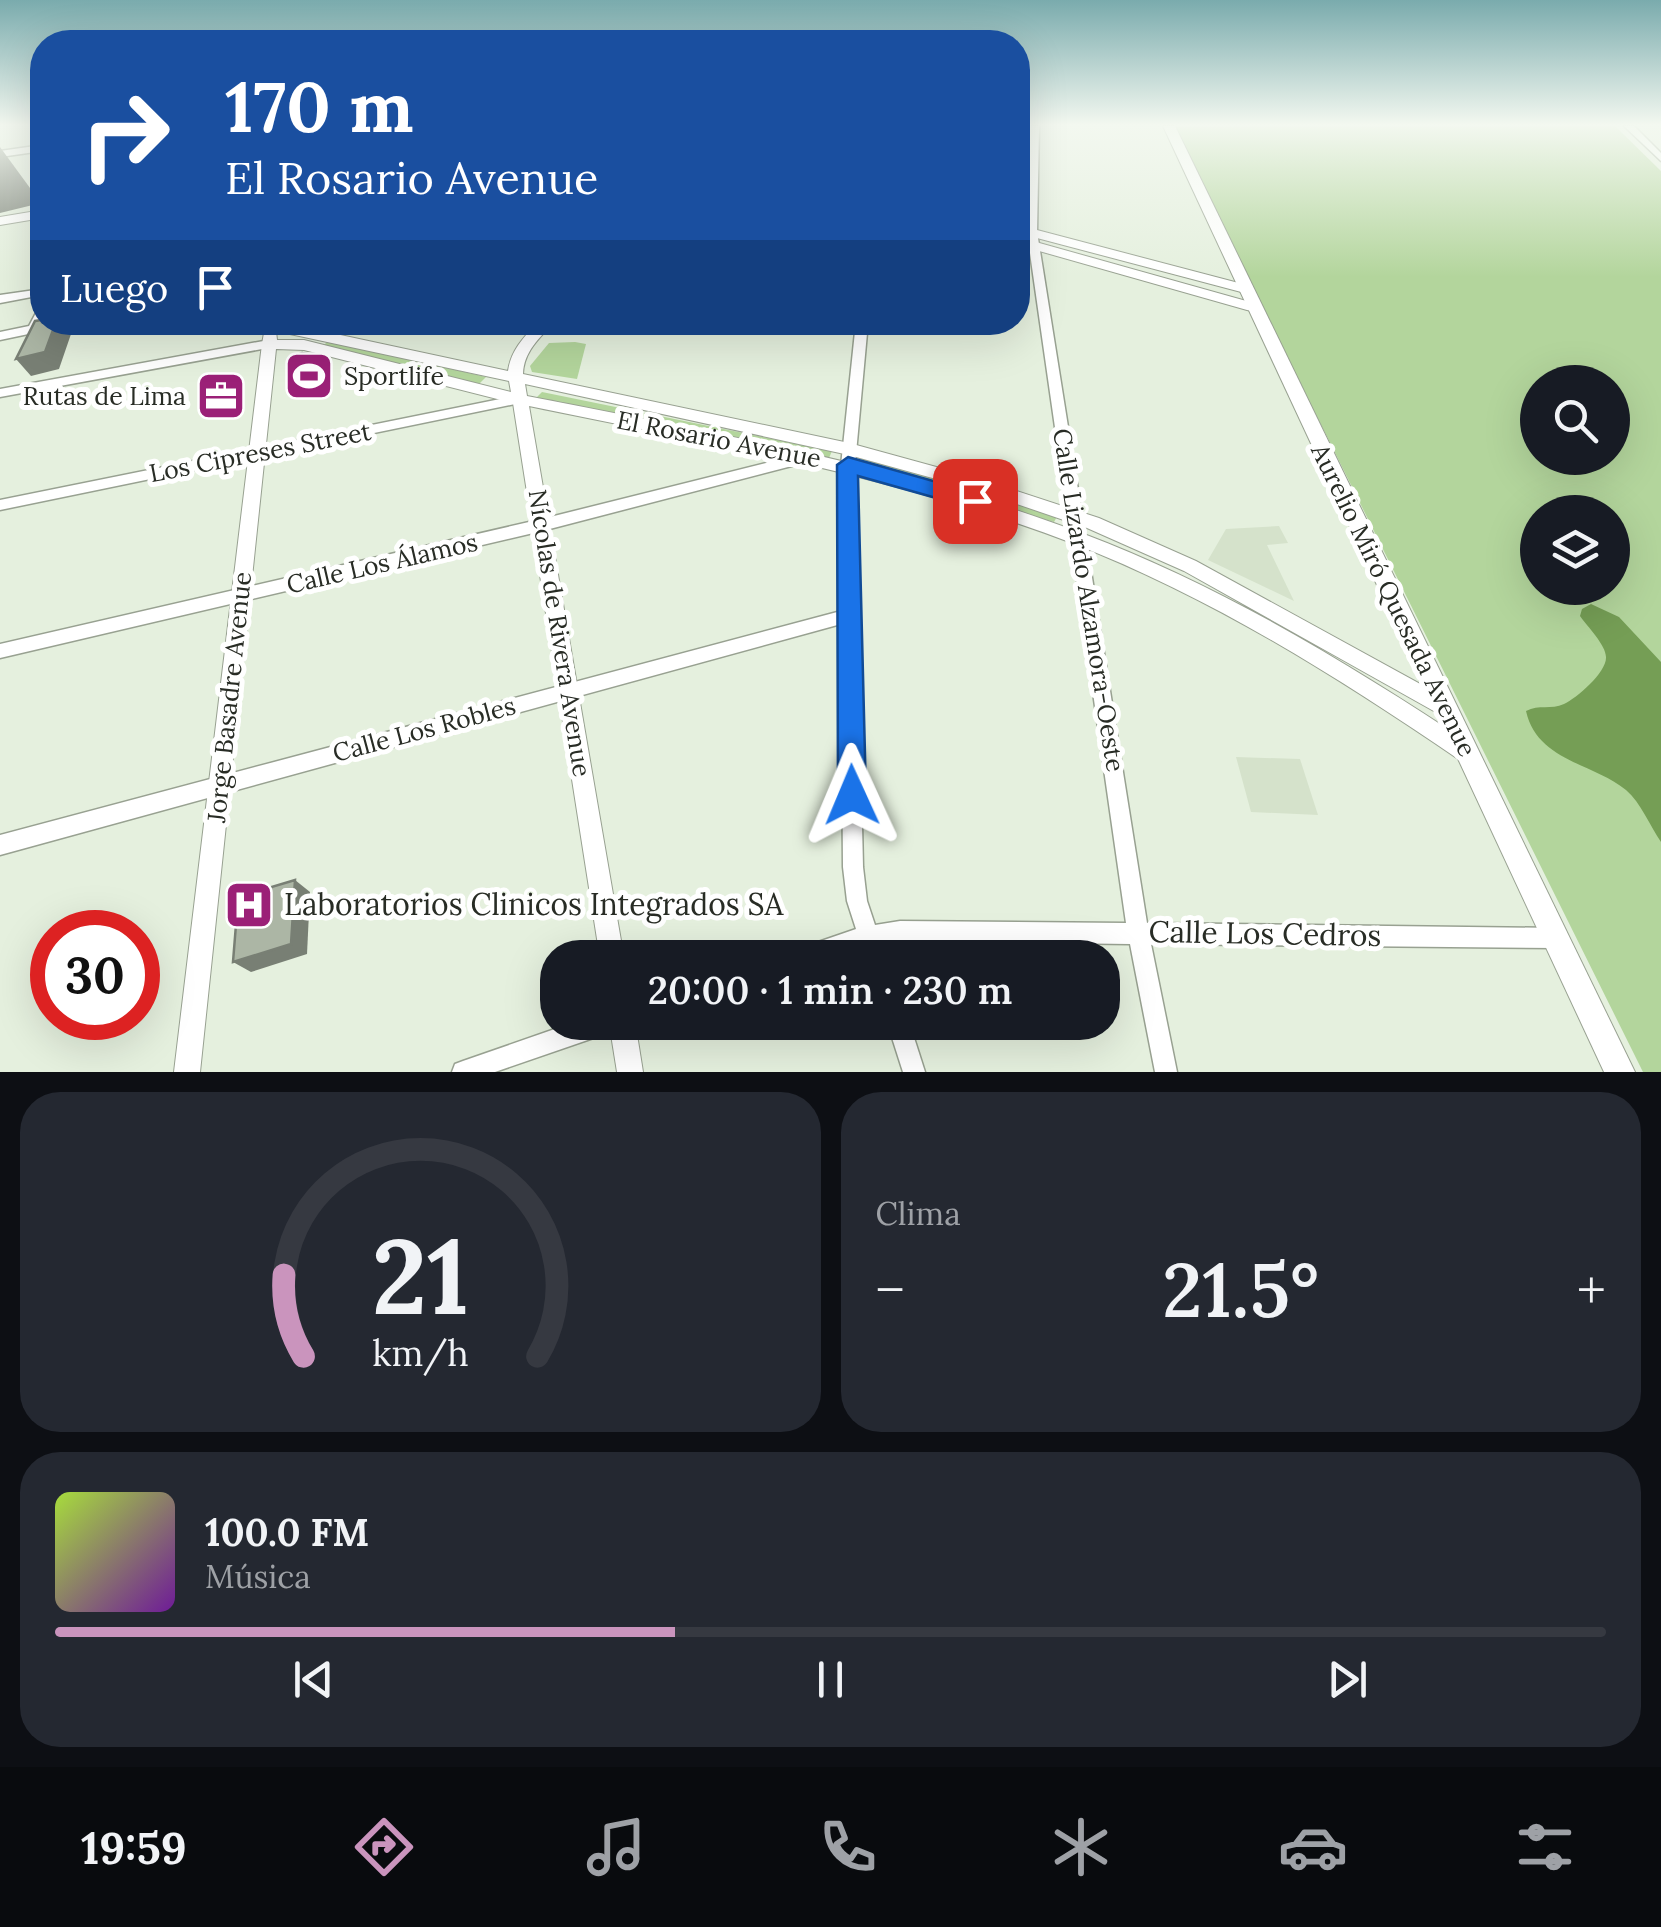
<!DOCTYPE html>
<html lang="es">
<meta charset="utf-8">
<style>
body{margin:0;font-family:Lora,serif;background:#242831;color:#f1f3f6;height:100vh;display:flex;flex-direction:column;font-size:38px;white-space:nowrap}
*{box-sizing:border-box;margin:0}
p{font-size:32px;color:#9ea1a6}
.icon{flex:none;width:55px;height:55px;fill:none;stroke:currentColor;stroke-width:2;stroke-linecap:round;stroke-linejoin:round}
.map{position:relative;height:1072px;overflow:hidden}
.sheet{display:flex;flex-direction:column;gap:20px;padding:20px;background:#0d0f14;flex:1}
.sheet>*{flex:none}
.banner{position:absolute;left:30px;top:30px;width:1000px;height:305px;border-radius:40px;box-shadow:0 10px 40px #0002;background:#1a4fa0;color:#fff;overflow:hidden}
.fabs{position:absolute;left:1520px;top:365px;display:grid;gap:20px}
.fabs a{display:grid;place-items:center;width:110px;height:110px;border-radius:50%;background:#171b24;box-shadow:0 10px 40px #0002;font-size:50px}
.speed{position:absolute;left:30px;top:910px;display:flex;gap:20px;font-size:50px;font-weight:700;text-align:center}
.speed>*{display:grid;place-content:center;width:130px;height:130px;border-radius:50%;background:#171b24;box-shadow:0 10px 40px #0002;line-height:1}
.speed .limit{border:15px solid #d22;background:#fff;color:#111}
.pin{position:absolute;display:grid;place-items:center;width:85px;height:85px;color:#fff;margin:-42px;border-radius:20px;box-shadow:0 5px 15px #0006}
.me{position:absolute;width:110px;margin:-55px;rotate:359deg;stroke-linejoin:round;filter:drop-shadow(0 0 8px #0008)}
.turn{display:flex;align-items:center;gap:35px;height:210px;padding:0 30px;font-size:45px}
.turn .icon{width:130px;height:130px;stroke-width:2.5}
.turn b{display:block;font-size:70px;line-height:85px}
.then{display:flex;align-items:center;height:95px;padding:0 30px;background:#0003;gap:20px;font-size:38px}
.big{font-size:75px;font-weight:600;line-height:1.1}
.sheet .widget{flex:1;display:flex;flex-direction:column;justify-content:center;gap:15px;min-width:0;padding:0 35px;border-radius:40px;background:#242831}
.sheet .dial{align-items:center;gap:0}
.dial svg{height:260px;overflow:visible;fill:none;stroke:#363941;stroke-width:7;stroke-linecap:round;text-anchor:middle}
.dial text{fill:#f1f3f6;stroke:none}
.song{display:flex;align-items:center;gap:30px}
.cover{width:120px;height:120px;border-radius:15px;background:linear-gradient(135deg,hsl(80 70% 55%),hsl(280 70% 35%))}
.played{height:10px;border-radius:5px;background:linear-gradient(90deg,#ca94bd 40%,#363941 40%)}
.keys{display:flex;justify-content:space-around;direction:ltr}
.heat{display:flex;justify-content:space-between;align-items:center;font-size:55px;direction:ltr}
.sheet .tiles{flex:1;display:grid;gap:20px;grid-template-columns:1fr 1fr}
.widget:last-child{grid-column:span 2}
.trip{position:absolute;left:540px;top:940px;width:580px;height:100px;border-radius:40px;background:#171b24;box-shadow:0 10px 40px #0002;font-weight:600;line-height:100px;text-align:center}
.menu{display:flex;height:160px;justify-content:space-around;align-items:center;background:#090b0e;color:#9ea1a6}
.menu .icon{width:70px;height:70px}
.menu .current{color:#ca94bd}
.menu b{font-size:45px;color:#f1f3f6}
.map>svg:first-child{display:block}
.built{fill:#d5e2cb}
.green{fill:#b3d59c;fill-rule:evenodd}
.water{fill:#759e55}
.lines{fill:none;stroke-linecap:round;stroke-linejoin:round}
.minor-casing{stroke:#98a191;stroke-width:3}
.tertiary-casing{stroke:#98a191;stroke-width:2}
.secondary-casing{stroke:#98a191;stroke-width:2}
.minor{fill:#fff;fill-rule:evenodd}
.tertiary{fill:#fff;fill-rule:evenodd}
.secondary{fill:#fff;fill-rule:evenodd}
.shaded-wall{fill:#787f74}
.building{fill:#acb6a5;stroke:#787f74;stroke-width:2.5}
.route{fill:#1a73e8;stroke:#114b97;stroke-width:2.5}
.labels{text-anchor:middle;stroke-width:10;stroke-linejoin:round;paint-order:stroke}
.poi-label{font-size:25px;fill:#282c25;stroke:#fff;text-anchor:start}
.street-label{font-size:25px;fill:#282c25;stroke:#fff}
.near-poi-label{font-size:30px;fill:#282c25;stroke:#fff;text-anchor:start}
.near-street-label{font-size:30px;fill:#282c25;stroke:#fff}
</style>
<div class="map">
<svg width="1661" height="1072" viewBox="0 0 1661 1072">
<rect width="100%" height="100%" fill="#e5f0de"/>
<g class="built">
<polygon points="1279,526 1288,543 1267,545 1294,601 1208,560 1226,529"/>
<polygon points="1236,757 1300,759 1318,815 1251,812"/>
</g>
<g class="green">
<path d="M 1615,126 L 1661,171 L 1661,1072 L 1643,1072 L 1173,127 ZM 1538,382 L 1612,382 L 1612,458 L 1538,458 ZM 1538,512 L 1612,512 L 1612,588 L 1538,588 Z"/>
<polygon points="329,340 486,377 478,385 321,348"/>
<polygon points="575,342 586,344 577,379 532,372 530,366 549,343"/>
<polygon points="542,392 832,451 829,458 536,398"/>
<polygon points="862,456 1058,515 1054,522 859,466"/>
</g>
<path class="water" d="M 1591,604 L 1619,617 L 1661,662 L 1661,842 C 1650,826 1641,803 1626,790 C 1593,763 1537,761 1526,711 C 1539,704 1551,710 1564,704 C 1577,698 1607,672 1606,657 C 1606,645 1587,626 1580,616 L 1582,609 Z"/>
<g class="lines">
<g class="minor-casing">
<g id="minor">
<polygon points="1029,126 1039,126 1037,232 1147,923 1556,928 1563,931 1566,938 1563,945 1556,948 1151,944 1177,1072 1155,1072 1130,944 900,941 882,945 886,958 865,958 862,948 830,958 789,958 792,951 856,929 847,901 843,867 841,624 0,855 0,835 841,611 840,475 856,322 868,322 854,475 863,867 867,901 875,925 900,921 1126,923 1027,232"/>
<polygon points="1624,126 1634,126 1661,153 1661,161"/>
<polygon points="42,145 42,151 0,157 0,151"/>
<polygon points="42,289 42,295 0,303 0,295"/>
<polygon points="38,309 42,309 43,322 38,332 0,340 0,332 29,326"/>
<polygon points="269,340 275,344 273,347 0,397 0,389"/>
<polygon points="520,395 525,396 527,399 525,402 0,510 0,500"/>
<polygon points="810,452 815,454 817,457 815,460 542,531 0,658 0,644 542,519"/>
<polygon points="575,1022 619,1022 616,1030 608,1033 495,1072 452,1072 455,1064 463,1061"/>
<polygon points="887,1022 909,1022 925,1072 903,1072"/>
</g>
</g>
<g class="tertiary-casing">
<g id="tertiary">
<polygon points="42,210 42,218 0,225 0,217"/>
<polygon points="1018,225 1250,286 1252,289 1245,293 1018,233"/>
<polygon points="1018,237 1257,304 1259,307 1252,311 1247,310 1018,245"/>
<path d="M 266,322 L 280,322 L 508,371 C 511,350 524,337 538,322 L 554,322 C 539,339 524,351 523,374 L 849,443 L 980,479 L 1099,518 L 1196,561 L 1453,702 L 1456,708 L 1453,714 L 1446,717 L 1439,714 L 1184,571 L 1087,528 L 976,490 L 849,455 L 525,384 L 527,396 C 715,433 905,466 1084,534 C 1224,587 1351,665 1475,747 L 1479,754 L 1475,761 L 1468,764 L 1461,761 C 1338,677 1211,597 1072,543 C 897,476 712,444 529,406 L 624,958 L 600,958 L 513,403 L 304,350 L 276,349 L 200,1072 L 174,1072 L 262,344 L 264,333 L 270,329 L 264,325 ZM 276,331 L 509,381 L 511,392 L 304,340 L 277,340 Z"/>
<polygon points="609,1022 635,1022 643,1072 617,1072"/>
</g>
</g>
<g class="secondary-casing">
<polygon id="secondary" points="1163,126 1175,126 1635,1072 1604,1072"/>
</g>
<use href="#minor" class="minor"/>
<use href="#tertiary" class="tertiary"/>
<use href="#secondary" class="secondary"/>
</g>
<g class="shaded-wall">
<polygon points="0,147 41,203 0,213"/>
<polygon points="56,322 61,322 71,334 59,369 31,376 16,359"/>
<polygon points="323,357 329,369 315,383 294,387 288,376"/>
<polygon points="295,880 310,892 307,954 251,972 233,962"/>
</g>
<g class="building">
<polygon points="42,320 42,322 56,322 45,352 16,359 35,321"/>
<polygon points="302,353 323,357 308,371 288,376 290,358"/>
<polygon points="295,880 291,944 233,962 237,912 247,910 248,894"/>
</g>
<linearGradient id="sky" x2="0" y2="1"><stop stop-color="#7aabad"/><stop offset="0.45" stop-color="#f3f8f0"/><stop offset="1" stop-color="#f3f8f0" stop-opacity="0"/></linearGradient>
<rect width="1661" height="277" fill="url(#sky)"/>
<polygon class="route" points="848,457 983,495 986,501 975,509 858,476 866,795 862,804 852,808 842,804 838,795 837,465"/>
<defs>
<g id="stadium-square" transform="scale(2.5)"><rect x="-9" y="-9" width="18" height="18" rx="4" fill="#9b2077" stroke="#fff"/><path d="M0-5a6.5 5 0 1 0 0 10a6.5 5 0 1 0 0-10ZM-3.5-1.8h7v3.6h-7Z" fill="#fff"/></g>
<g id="office-square" transform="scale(2.5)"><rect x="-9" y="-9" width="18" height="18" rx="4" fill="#9b2077" stroke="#fff"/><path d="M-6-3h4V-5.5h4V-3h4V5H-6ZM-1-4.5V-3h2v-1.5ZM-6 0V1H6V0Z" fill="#fff"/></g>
<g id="hospital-square" transform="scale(2.5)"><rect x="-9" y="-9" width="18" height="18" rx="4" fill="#9b2077" stroke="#fff"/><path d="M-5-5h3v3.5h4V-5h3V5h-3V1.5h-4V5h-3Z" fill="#fff"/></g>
</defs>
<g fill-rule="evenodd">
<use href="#stadium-square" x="309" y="376"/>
<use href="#office-square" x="221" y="396"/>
<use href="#hospital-square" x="249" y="905"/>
</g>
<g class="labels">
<g class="poi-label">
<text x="344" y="385">Sportlife</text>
<text x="186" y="405" text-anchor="end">Rutas de Lima</text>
</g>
<g class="street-label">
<text transform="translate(719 439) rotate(11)" y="9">El Rosario Avenue</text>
<text transform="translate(260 452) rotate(-11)" y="9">Los Cipreses Street</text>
<text transform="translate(382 563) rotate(-13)" y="9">Calle Los Álamos</text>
<text transform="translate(1089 600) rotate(81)" y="9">Calle Lizardo Alzamora-Oeste</text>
<text transform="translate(1394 600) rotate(64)" y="9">Aurelio Miró Quesada Avenue</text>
<text transform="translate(560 633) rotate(81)" y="9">Nícolas de Rivera Avenue</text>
<text transform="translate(229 697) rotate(-84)" y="9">Jorge Basadre Avenue</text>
<text transform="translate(424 729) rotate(-15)" y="9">Calle Los Robles</text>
</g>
<g class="near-poi-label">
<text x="284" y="915">Laboratorios Clinicos Integrados SA</text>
</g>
<g class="near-street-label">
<text transform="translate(1265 934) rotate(1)" y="10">Calle Los Cedros</text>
</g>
</g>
</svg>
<div class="fabs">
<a><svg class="icon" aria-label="search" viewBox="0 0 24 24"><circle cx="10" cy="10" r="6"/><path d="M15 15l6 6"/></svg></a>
<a><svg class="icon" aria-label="layers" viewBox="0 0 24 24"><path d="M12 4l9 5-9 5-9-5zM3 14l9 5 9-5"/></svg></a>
</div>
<div class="speed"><div class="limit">30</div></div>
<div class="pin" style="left:975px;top:501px;background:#d93025"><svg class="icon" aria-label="arrive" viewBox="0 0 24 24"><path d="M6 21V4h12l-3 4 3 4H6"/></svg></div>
<svg class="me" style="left:852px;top:795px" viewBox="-20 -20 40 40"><path d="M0-17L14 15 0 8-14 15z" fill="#1a73e8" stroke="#fff" stroke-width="4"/></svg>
<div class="trip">20:00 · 1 min · 230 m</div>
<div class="banner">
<div class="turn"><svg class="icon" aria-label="right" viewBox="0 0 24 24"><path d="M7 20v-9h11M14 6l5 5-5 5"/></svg><div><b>170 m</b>El Rosario Avenue</div></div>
<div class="then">Luego<svg class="icon" aria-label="arrive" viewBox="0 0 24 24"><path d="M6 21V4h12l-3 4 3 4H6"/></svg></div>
</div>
</div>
<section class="sheet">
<div class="tiles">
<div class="widget dial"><svg viewBox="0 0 100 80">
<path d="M14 69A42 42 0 1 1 86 69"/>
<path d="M14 69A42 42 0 0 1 8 44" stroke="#ca94bd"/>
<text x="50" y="56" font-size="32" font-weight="700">21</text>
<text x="50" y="72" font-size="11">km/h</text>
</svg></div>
<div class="widget"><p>Clima</p>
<div class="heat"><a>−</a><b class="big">21.5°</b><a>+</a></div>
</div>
<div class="widget">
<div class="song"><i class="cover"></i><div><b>100.0 FM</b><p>Música</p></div></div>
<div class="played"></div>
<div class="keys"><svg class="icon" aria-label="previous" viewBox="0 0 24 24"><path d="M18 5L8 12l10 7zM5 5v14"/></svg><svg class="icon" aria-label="pause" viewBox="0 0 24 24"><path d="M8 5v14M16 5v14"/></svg><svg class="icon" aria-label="next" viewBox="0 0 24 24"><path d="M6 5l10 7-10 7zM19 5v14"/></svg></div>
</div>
</div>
</section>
<nav class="menu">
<b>19:59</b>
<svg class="icon current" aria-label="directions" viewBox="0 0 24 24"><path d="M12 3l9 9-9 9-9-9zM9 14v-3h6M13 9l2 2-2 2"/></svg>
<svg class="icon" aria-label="music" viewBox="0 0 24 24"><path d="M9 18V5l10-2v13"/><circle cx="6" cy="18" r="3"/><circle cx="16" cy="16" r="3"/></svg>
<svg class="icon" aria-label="phone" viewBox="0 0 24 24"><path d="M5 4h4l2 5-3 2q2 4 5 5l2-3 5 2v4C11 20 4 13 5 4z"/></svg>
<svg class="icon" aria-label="climate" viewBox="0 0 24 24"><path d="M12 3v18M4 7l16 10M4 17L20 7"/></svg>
<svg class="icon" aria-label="car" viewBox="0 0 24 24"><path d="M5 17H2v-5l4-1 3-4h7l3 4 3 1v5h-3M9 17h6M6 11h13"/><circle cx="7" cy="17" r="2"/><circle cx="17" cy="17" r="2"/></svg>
<svg class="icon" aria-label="filters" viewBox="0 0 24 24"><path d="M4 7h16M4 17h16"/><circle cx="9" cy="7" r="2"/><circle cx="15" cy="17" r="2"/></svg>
</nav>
